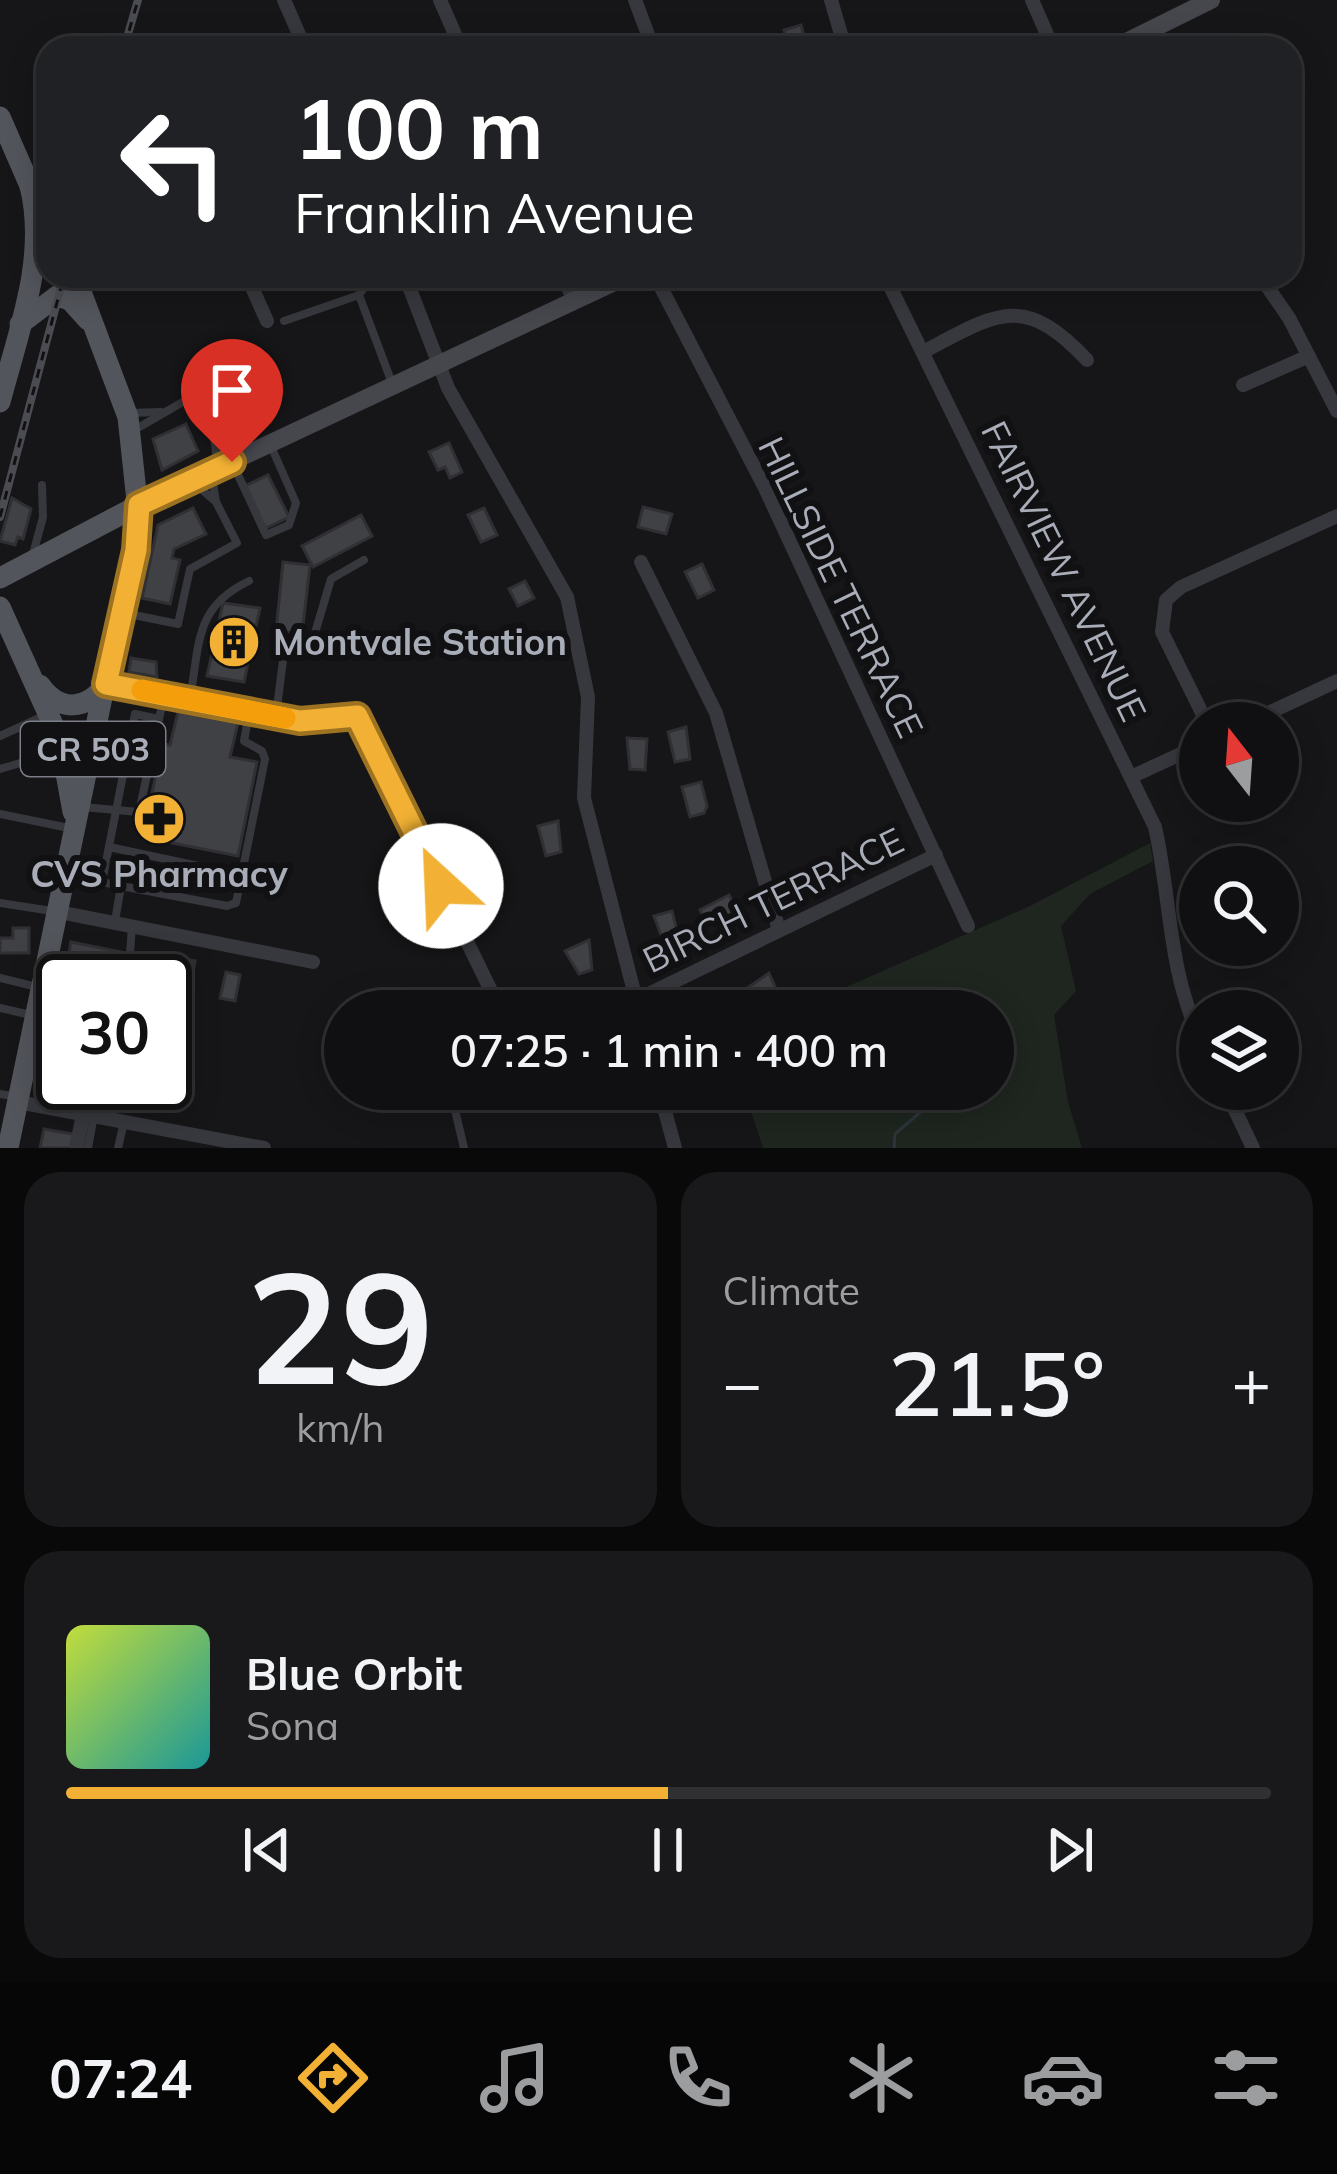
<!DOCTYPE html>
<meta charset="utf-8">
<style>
body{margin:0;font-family:Mulish,sans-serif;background:#19191b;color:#f1f3f6;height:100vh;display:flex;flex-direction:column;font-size:45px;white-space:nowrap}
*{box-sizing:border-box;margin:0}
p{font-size:39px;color:#9c9d9f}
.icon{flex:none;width:66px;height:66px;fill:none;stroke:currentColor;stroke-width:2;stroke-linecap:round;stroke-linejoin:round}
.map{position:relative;height:1148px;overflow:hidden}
.details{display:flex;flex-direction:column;gap:24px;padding:24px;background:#09090a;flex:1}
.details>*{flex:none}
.top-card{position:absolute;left:36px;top:36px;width:1266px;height:252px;border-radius:36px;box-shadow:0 6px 30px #0003,0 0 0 3px #303032;background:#202124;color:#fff;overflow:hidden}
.needle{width:78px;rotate:343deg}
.buttons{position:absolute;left:1179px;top:702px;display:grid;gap:24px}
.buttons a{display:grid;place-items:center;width:120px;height:120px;border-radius:50%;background:#101012;box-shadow:0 6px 30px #0003,0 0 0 3px #303032;font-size:60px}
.speed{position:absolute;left:36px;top:954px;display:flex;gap:24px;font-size:60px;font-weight:700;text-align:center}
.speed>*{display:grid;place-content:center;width:156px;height:156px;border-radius:50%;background:#101012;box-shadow:0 6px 30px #0003,0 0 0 3px #303032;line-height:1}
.speed .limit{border:6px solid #111;border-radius:18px;background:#fff;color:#111}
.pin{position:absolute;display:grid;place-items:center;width:102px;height:102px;color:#fff;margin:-123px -51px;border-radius:50% 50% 50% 0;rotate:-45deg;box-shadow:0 0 12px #0007}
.pin .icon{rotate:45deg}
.me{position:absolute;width:132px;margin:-66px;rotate:335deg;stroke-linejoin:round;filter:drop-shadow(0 0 9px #0008)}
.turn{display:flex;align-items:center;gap:42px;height:252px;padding:0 60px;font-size:54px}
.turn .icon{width:156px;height:156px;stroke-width:2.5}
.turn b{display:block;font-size:84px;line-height:102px}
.big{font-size:90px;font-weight:600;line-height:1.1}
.details .card{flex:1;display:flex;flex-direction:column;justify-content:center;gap:18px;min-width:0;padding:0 42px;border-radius:36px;background:#19191b}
.details .dial{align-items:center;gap:0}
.dial b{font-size:156px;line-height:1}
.song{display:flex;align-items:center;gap:36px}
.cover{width:144px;height:144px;border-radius:18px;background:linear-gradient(135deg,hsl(70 70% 55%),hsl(180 70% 35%))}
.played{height:12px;border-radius:6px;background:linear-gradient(90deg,#f2b134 50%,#303032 50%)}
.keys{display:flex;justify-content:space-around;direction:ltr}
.heat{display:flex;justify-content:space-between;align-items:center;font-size:66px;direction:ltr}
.details .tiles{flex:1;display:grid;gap:24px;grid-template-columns:1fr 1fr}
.card:last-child{grid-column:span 2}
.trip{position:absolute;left:324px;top:990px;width:690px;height:120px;border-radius:60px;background:#101012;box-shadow:0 6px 30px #0003,0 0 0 3px #303032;font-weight:600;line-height:120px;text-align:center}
.dock{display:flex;height:192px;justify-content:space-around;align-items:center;background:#060607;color:#9c9d9f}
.dock .icon{width:84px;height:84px}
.dock .active{color:#f2b134}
.dock b{font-size:54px;color:#f1f3f6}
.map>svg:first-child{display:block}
.green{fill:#1e261f}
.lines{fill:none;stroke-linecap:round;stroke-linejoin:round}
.stream{stroke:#2c353c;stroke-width:3}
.building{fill:#404145;stroke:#303034;stroke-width:3}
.lane{stroke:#37383d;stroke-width:8}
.street{stroke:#37383d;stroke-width:14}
.secondary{stroke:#45474d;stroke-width:18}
.primary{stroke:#53555c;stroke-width:21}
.rail-casing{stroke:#4a4c52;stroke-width:8}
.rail{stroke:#111113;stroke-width:3;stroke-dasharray:9;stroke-linecap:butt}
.route-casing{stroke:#9d7322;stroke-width:30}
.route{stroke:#f2b134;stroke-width:21}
.slow{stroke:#f59e0b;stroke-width:21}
.labels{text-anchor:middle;stroke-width:12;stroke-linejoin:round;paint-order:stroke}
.shield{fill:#111113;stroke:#7b7e86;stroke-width:3}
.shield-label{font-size:33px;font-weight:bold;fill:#a8adb8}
.street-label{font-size:36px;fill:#a8adb8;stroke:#111113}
.poi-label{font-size:36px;font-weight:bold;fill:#a8adb8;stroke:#111113;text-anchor:start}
</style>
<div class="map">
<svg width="1337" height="1148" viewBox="0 0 1337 1148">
<rect width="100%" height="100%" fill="#161618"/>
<polygon class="green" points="1150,843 1153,861 1090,894 1061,926 1076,991 1054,1015 1068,1102 1082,1148 763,1148 744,1089 993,1089 993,1011 792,1011 1030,906"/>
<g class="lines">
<polyline class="stream" points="894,1148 895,1134 947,1089"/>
</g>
<g class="building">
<polygon points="801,25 806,43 789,47 784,30"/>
<polygon points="186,424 198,451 162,470 153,439"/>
<polygon points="449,443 462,472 450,478 445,467 438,470 429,452"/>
<polygon points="268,475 289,517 264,529 243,487"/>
<polygon points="12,498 31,509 23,539 18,537 15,545 0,541"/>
<polygon points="643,507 672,514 666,534 638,527"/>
<polygon points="193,508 206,534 174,549 172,558 180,560 170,604 142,598 158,525"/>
<polygon points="484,508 497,535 481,542 468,515"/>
<polygon points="361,515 372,536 313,567 302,546"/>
<polygon points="283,562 310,565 302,634 276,631"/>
<polygon points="702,564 714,590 698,598 685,572"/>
<polygon points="525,581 534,598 518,606 509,589"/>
<polygon points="223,603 260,608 244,682 207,676"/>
<polygon points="131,658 156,662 157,677 129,672"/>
<polygon points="178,712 238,723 230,757 257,762 238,856 142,837 163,744 170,745"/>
<polygon points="686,727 690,759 675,762 668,732"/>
<polygon points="627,738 647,739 645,770 630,769"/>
<polygon points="701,782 707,806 704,813 690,817 682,787"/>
<polygon points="558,821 561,852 546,856 538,826"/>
<polygon points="729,895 738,913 706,923 700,910"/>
<polygon points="672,911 680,943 665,946 654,916"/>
<polygon points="13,928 29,928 29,953 0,953 0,938 13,938"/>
<polygon points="589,940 592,970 579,974 565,951"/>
<polygon points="71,942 121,952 118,969 99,965 97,972 85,970 87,962 68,959"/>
<polygon points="178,958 195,961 189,996 173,988"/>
<polygon points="226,972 240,975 235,1001 220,998"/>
<polygon points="769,973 777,991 749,1004 743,991"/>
<polygon points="46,1042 63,1046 63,1070 41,1065"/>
<polygon points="121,1083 139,1083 136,1099 119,1096"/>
<polygon points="44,1129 73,1134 71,1148 40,1148"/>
</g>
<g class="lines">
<g class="lane">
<polyline points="359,295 392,383"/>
<polyline points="284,321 359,295 373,276"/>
<polyline points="128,413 161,412"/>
<polyline points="213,423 243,456"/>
<polyline points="136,429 188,399 203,398 212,422 218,467"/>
<polyline points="232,462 266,535 289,525 296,503 270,444"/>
<polyline points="192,481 216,502"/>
<polyline points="33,554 43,517 42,485"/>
<polyline points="124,613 178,624 190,569 237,543 216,502 211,472"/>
<path d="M 190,698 C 200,644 194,607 249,581"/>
<polyline points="276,715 284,653 315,633 331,579 364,560"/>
<polyline points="0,736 48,714"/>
<polyline points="0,769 61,751"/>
<polyline points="82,807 139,812 164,696"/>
<polyline points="0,814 69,828"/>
<polyline points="109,847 241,875"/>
<polyline points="121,886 227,906 236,903 265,759 262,751 244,741 249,713"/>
<polyline points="0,903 52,911"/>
<polyline points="115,921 121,886 102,882 135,714 159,719"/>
<polyline points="0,978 41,988"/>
<polyline points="46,980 63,983"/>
<polyline points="128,981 132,926"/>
<polyline points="0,1008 35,1016"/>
<polyline points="450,1089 464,1148"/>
<polyline points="0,1094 17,1097"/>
<polyline points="73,1148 80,1114"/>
<polyline points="80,1148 86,1115"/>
<polyline points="88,1148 94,1116"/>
<polyline points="118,1148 124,1122"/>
</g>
<g class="street">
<polyline points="284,0 305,48"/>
<polyline points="440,0 461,48"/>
<polyline points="635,0 653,48"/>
<polyline points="831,0 845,48"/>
<polyline points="1032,0 1053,48"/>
<polyline points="247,276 267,321"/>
<polyline points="405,276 448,388 567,597 588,697 584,798 639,1011"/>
<polyline points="563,276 574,301"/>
<polyline points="655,276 765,488 968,926"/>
<path d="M 885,276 L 1155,827 C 1171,898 1168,971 1200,1037"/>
<polyline points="1260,276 1289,318 1337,411"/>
<polyline points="80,286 101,276"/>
<path d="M 923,352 C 997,313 1023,292 1087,360"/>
<polyline points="1243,385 1309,356"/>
<polyline points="641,562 716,713 779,930"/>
<polyline points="107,684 300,721 357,716 497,1003"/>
<polyline points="1207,723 1162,632 1166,600 1181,587 1337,516"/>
<polyline points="1247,723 1337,681"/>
<polyline points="1131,777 1200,745"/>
<polyline points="59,912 313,962"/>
<polyline points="636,1000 936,855"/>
<polyline points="659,1089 675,1148"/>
<polyline points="1225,1089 1253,1148"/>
<polyline points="18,1102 264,1148"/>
</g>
<g class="secondary">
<polyline points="1114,48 1211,0"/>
<polyline points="139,505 627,276"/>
</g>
<g class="primary">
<polyline points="0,117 34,195"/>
<polyline points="20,324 57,296 70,300 88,320"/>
<path d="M 0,402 C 18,332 48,258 30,186"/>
<polyline points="0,578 139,505"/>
<polyline points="0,607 60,740 73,812"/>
<path d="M 40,685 C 60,713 86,710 106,685"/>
<polyline points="8,1148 139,520 128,417 75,276"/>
</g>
<g class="rail-casing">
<g id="rail">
<polyline points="124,48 138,0"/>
<polyline points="0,517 64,276"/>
</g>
</g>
<use href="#rail" class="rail"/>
</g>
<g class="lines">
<g class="route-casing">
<polyline id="route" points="232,462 139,505 136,550 106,684 300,721 357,716 441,886"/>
</g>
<use href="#route" class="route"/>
<polyline class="slow" points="142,690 285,718"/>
</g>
<defs>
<g id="building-disc" transform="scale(2.7)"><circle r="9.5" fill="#f2b134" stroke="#111113"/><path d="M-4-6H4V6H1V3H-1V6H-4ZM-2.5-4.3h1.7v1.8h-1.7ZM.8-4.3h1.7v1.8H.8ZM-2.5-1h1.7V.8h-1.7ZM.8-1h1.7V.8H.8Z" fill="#111"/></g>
<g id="pharmacy-disc" transform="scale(2.7)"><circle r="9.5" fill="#f2b134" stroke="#111113"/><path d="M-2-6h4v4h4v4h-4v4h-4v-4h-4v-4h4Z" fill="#111"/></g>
</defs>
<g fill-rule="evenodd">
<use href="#building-disc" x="234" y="642"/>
<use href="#pharmacy-disc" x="159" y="819"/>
</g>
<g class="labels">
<rect class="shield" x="21" y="722" width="144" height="54" rx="9"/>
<g class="shield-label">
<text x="93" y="761">CR 503</text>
</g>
<g class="street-label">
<text transform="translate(1064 571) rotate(64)" y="13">FAIRVIEW AVENUE</text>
<text transform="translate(841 587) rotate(64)" y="13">HILLSIDE TERRACE</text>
<text transform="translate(773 900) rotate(-26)" y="13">BIRCH TERRACE</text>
</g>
<g class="poi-label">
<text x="273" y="655">Montvale Station</text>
<text x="159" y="887" text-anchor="middle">CVS Pharmacy</text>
</g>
</g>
</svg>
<div class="buttons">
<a><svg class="needle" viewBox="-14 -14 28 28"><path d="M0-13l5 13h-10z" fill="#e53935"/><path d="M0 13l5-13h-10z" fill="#9c9d9f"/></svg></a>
<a><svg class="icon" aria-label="search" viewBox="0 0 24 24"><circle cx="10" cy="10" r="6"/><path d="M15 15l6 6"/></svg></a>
<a><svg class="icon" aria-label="layers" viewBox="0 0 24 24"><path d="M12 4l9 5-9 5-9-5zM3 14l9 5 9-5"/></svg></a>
</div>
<div class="speed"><div class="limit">30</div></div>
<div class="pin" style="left:232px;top:462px;background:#d93025"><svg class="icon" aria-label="arrive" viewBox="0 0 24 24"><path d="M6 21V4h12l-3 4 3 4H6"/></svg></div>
<svg class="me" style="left:441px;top:886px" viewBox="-20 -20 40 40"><circle r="19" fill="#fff"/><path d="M0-13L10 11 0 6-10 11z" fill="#f2b134"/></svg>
<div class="trip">07:25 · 1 min · 400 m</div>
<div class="top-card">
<div class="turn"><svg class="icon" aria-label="left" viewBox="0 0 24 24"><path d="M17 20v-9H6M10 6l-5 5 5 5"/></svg><div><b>100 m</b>Franklin Avenue</div></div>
</div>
</div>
<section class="details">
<div class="tiles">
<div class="card dial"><b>29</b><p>km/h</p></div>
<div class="card"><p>Climate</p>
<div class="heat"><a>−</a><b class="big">21.5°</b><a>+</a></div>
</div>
<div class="card">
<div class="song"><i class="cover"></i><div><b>Blue Orbit</b><p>Sona</p></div></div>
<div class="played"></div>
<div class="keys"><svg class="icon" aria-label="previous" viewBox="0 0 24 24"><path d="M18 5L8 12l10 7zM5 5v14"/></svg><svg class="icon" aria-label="pause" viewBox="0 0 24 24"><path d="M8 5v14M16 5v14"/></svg><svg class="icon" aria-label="next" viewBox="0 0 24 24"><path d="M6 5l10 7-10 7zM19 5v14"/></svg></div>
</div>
</div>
</section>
<nav class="dock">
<b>07:24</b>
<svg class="icon active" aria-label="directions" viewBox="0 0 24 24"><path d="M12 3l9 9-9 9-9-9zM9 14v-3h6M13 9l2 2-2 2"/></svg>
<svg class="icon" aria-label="music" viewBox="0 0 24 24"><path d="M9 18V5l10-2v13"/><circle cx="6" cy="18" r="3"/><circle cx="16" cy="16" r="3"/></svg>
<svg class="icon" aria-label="phone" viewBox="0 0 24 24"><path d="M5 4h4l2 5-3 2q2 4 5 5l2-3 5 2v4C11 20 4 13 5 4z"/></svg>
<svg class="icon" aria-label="climate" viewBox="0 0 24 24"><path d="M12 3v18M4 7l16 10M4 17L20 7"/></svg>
<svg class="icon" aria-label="car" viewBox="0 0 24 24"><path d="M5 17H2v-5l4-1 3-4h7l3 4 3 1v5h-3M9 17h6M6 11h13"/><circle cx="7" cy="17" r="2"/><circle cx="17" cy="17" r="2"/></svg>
<svg class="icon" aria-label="filters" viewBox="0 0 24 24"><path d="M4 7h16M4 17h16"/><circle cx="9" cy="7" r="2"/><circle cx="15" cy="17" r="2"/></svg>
</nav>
